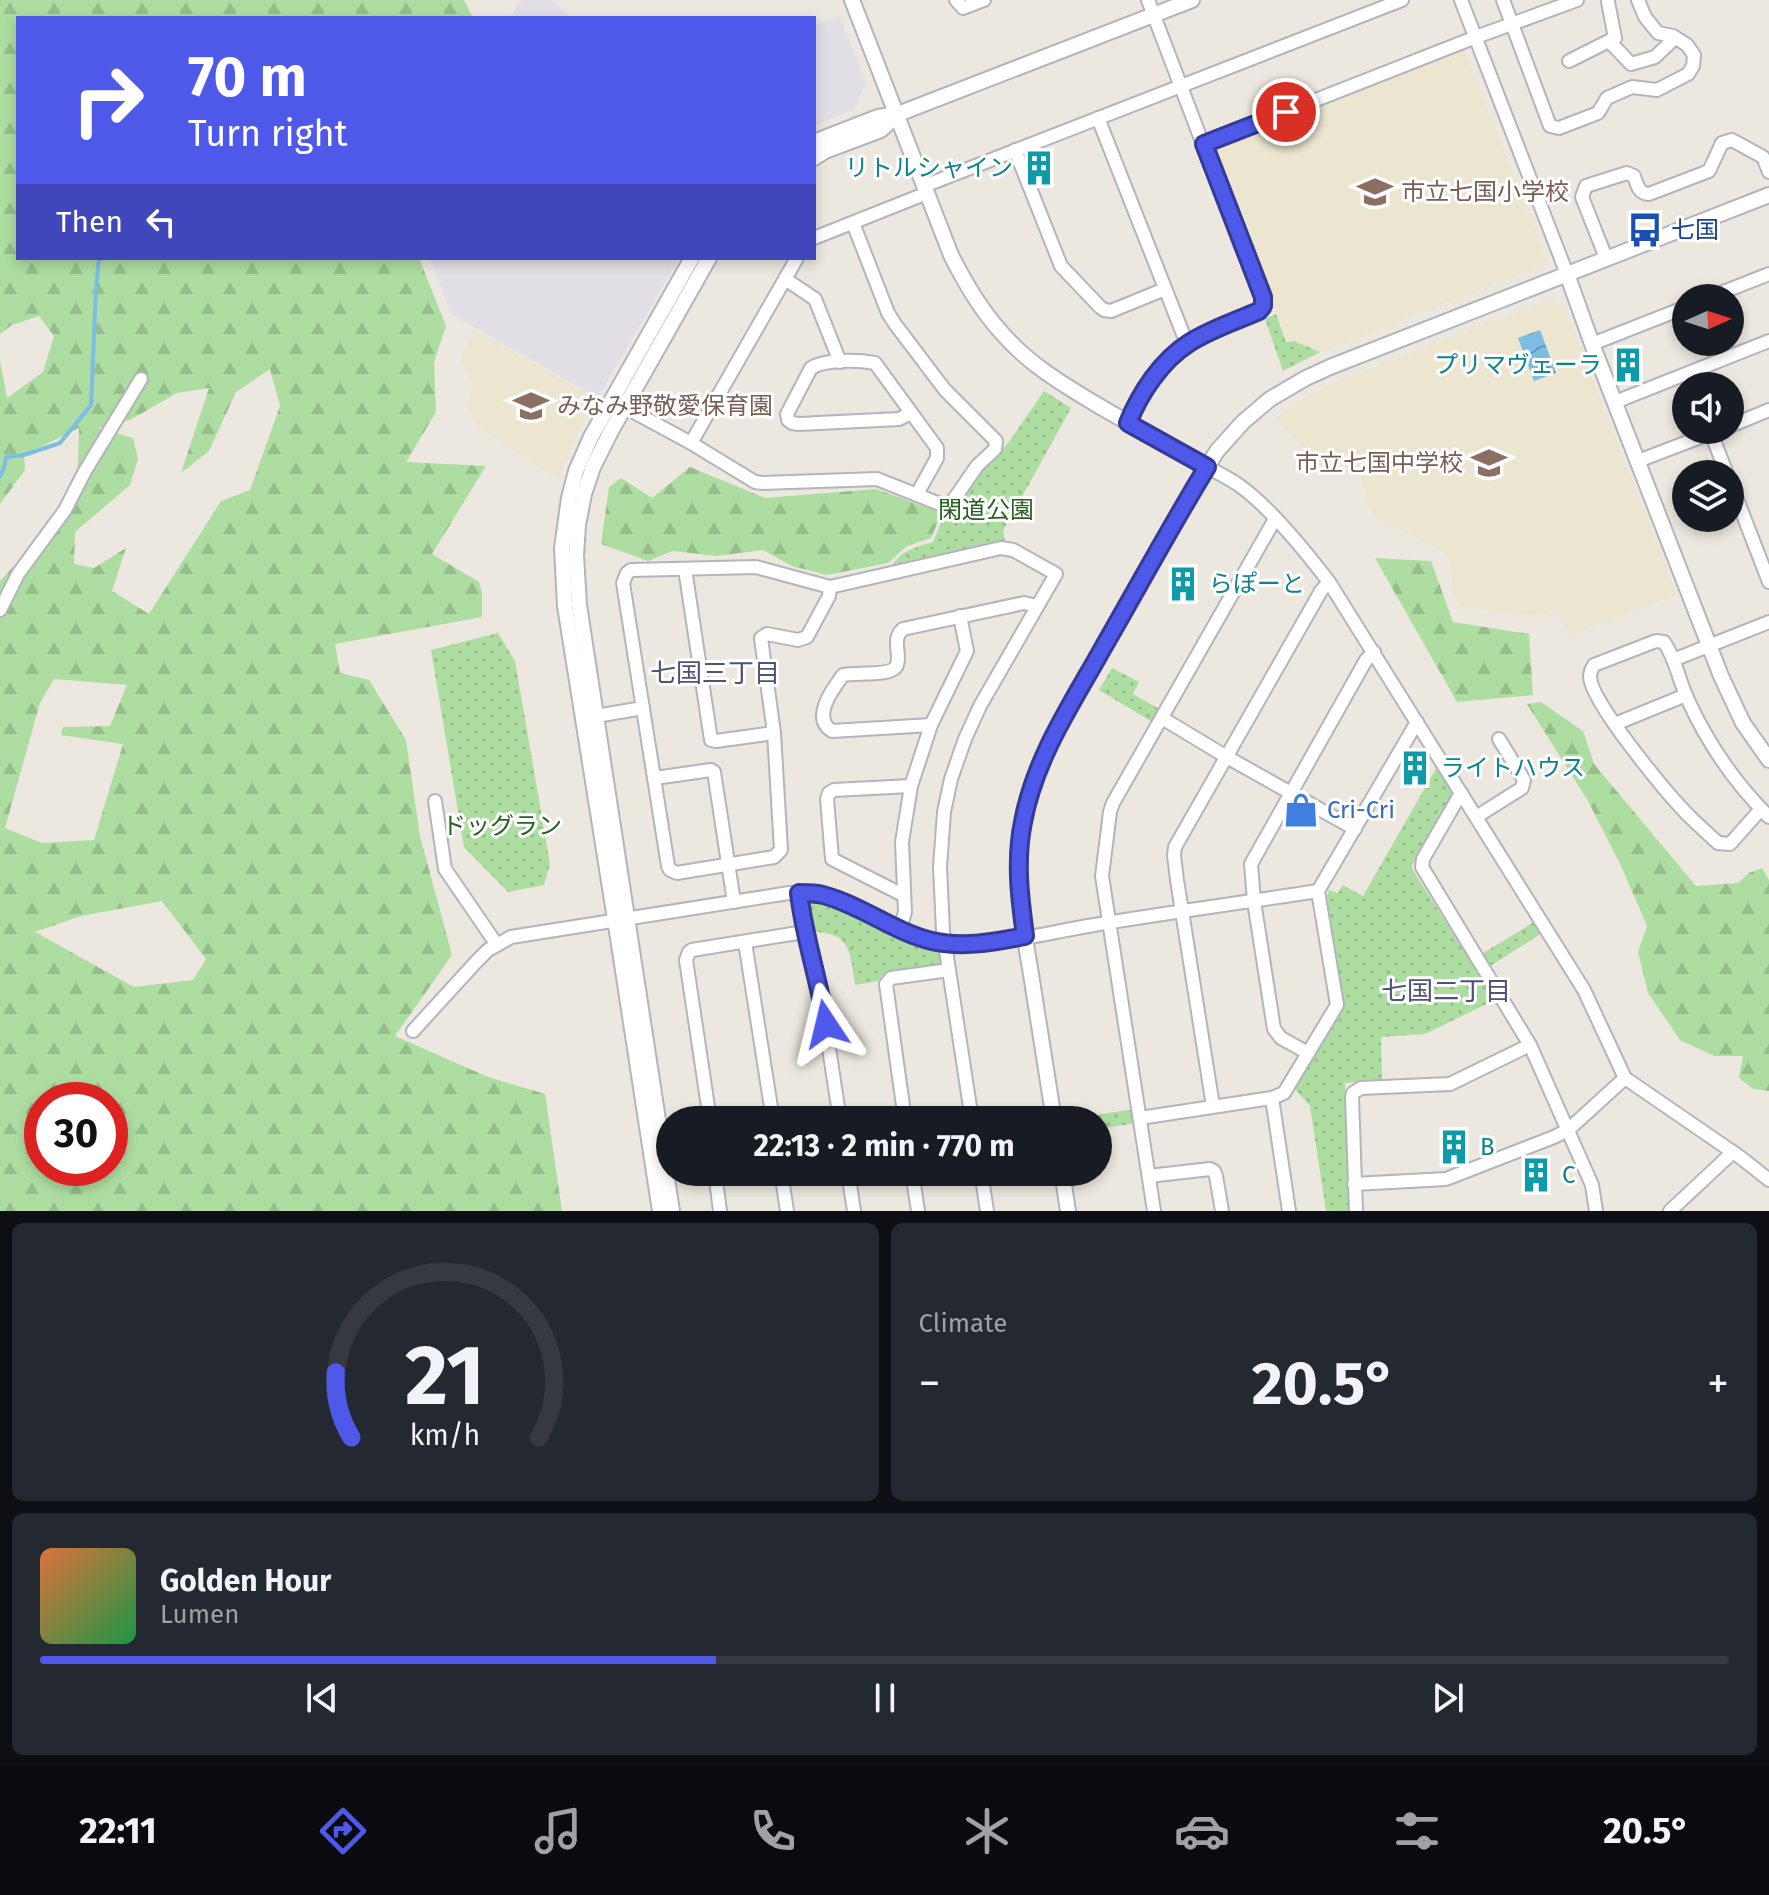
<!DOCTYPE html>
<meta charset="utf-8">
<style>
body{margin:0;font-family:"Fira Sans","Noto Sans JP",sans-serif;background:#242831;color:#f1f3f6;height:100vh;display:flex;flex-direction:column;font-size:30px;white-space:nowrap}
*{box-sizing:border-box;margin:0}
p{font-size:26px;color:#9ea1a6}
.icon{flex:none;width:44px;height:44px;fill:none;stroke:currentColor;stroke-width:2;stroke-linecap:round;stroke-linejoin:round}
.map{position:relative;height:1211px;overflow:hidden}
.side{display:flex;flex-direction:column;gap:12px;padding:12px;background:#0d0f14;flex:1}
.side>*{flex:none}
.hud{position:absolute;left:16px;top:16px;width:800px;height:244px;border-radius:0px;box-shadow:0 4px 12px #0003;background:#4f59e9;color:#fff;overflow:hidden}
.needle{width:52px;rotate:87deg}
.buttons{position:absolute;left:1672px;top:284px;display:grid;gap:16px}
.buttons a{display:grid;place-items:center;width:72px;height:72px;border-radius:50%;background:#171b24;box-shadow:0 4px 12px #0003;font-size:40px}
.speed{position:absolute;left:24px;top:1082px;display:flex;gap:16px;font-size:40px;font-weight:700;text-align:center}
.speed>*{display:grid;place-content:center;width:104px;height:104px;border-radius:50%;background:#171b24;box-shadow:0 4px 12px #0003;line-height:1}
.speed .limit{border:12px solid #d22;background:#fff;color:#111}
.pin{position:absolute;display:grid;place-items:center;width:68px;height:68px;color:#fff;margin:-34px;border:4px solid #fff;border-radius:50%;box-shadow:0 2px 8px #0007}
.me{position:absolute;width:88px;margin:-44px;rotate:350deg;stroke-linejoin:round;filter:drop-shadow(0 0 6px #0008)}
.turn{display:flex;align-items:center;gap:28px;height:168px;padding:0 40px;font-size:36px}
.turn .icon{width:104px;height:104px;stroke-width:2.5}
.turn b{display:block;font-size:56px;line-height:68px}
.then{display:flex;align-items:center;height:76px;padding:0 40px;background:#0003;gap:16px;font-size:30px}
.big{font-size:60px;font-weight:700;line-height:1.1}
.side .tile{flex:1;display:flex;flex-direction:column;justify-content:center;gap:12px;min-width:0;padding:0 28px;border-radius:12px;background:#242831}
.side .dial{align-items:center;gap:0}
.dial svg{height:208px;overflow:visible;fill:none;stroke:#363941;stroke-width:7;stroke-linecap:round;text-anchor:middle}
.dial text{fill:#f1f3f6;stroke:none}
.song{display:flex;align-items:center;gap:24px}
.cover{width:96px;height:96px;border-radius:12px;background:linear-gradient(135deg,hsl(20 70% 55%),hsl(140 70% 35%))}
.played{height:8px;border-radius:4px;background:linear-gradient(90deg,#4f59e9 40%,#363941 40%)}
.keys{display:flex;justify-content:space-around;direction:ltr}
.heat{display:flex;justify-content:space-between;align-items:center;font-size:44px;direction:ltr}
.side .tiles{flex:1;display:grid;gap:12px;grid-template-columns:1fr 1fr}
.tile:last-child{grid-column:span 2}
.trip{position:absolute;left:656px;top:1106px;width:456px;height:80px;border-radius:40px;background:#171b24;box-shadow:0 4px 12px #0003;font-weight:700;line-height:80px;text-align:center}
.tab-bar{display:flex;height:128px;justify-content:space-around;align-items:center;background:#090b0e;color:#9ea1a6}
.tab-bar .icon{width:56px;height:56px}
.tab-bar .current{color:#4f59e9}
.tab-bar b{font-size:36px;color:#f1f3f6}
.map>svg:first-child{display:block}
.industrial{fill:#e1dfe5}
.education{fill:#ece6d0}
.forest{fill:url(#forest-firs);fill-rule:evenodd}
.park{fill:url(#park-dots)}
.water{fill:url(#water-waves)}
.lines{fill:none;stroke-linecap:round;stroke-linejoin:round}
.stream{stroke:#7dbce3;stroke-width:4}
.minor-casing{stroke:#b3b4be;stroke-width:16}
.tertiary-casing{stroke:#b3b4be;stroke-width:18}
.minor{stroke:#fff;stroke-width:12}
.tertiary{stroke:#fff;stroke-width:14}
.route-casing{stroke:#333a97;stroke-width:20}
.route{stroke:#4f59e9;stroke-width:14}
.labels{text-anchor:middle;stroke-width:6;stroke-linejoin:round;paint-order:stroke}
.culture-label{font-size:24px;fill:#0d838f;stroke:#fff;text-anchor:start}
.education-label{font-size:24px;fill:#785e54;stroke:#fff;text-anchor:start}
.transit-label{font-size:24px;fill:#164399;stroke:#fff;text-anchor:start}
.park-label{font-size:24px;fill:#276222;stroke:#fff}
.shop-label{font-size:24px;fill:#366cbe;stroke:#fff;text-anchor:start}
.neighbourhood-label{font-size:26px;fill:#505278;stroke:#fff}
</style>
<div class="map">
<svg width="1769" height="1211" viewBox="0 0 1769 1211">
<defs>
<pattern id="forest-firs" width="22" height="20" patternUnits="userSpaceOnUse" patternTransform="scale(2)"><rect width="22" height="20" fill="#aedda1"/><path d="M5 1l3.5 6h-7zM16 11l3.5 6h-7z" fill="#96be8b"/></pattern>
<pattern id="park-dots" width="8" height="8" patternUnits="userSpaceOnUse" patternTransform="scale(2)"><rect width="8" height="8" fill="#aedda1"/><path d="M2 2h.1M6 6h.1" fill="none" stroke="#96be8b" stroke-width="1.8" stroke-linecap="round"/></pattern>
<pattern id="water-waves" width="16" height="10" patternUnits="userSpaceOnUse" patternTransform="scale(2)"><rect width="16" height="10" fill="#7dbce3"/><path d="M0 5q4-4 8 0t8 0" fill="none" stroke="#6799b8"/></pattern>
</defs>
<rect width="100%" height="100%" fill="#ece8df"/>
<g class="industrial">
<polygon points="523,0 553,0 570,18 510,18 518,4"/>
<polygon points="839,16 866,82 855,109 814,126 814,25"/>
<polygon points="430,258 679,258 598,398 451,314"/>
</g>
<g class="education">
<polygon points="1464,50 1548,263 1321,352 1294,340 1287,341 1214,153 1216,146"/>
<polygon points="1549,300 1565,308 1677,594 1569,635 1558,609 1539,616 1461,607 1453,592 1450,562 1445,553 1374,515 1370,510 1360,475 1346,451 1322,466 1275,418 1310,395 1336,382"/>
<polygon points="475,330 597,399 575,439 559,477 544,471 476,424 470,411 468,401 473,385 460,357"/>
</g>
<g class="forest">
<path d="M 0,0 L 464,0 L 473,18 L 18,18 L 18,258 L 419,258 L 446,326 L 434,362 L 436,412 L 406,462 L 486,466 L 432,554 L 479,582 L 482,592 L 482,617 L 335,644 L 340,673 L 369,680 L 406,740 L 420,836 L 452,955 L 395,1036 L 488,1077 L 545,1094 L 562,1211 L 0,1211 L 0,581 L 77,498 L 79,428 L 24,455 L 25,470 L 0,504 L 0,360 L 7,398 L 43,372 L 54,336 L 39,316 L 12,325 L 0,334 ZM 270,369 L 280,406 L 250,490 L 221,501 L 149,614 L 112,591 L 126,548 L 94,568 L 74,564 L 75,532 L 130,485 L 138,459 L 133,438 L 98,428 L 130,420 L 177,393 L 209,388 L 181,473 L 209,451 L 236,392 ZM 54,679 L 127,685 L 110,726 L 63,727 L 61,735 L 123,744 L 94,840 L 42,843 L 5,828 L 40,703 ZM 162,901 L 206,959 L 193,980 L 134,987 L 35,932 L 81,916 ZM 42,1100 L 110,1100 L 110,1168 L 42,1168 Z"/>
<polygon points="690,467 765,498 876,489 942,513 931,538 907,546 888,563 827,575 792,566 763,550 716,556 673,551 648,561 601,544 609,487 621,478 652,498"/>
<polygon points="1375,558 1431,561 1453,622 1529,634 1533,695 1457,702"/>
<polygon points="1541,702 1583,731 1594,764 1696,886 1738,883 1749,873 1762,868 1769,880 1769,1091 1753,1089 1739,1078 1743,1056 1714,1056 1680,1040 1648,993 1638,952 1647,926 1622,868 1588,801 1527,704"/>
</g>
<g class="park">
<polygon points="1276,314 1286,342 1294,341 1320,352 1283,371 1265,319"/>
<path d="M 1044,391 L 1071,408 L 1003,531 L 1005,540 L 892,565 C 903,550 916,547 933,542 L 946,512 L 954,514 L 976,476 L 1009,442 Z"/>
<polygon points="498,633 515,661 550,864 544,885 508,892 464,847 431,650"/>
<polygon points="1112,668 1139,682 1133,694 1161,710 1154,723 1099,690"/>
<polygon points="1437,767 1452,789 1452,796 1411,867 1495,1000 1425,1034 1381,1037 1382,1080 1345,1083 1351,1211 1326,1211 1310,1106 1294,1088 1344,1008 1327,896 1329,890 1338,893 1343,885 1363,896"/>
<path d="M 812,898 L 937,947 L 942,952 L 943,960 L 939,965 L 884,974 L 878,981 L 855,985 C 850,952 851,931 810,932 L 806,906 L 806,901 Z"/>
<polygon points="1534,922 1542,933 1487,968 1480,955"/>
<polygon points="1134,1109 1136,1123 1106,1128 1105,1133 1098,1134 1098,1120 1071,1119"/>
</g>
<polygon class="water" points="1540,330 1556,373 1534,381 1518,338"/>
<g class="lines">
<polyline class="stream" points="0,476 4,468 6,457 24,455 60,443 91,405 96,289 99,258"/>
<g class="minor-casing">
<g id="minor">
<polyline points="956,0 963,8 984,0"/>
<polyline points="1461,0 1567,274"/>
<polyline points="1503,0 1550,126 1559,128 1598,113 1607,98 1632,87 1657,90 1688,74 1693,66 1694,55 1687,45 1673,36 1658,33 1645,17 1638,0"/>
<polyline points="1609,41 1631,64 1655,57 1675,38"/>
<polyline points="1569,61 1615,38 1608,2"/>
<polyline points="1098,118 1187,344"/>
<polyline points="1204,144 1476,37 1577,0"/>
<polyline points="1015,150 1061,266 1100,307 1104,310 1111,311 1165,289"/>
<polyline points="924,186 1402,0"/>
<polyline points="814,238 927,193"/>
<path d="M 1606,258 L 1582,197 L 1586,186 L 1627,173 L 1634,176 C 1637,185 1639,194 1649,194 L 1709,171 L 1722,143 L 1732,140 L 1763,157 L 1769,172"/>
<polyline points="785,279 815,299 840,362"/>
<polyline points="1708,298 1769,274"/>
<polyline points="1592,344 1686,307"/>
<polyline points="1615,402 1769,341"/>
<polyline points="619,404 691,443 755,482 762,483 877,479 945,506 950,505 977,466 995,449 996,441 945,390 895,324 888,313 853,223"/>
<path d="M 911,413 L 899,419 L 799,424 L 792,423 L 788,420 L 787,414 L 811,368 C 825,359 859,360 875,363 L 937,448 L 937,458 L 917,494"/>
<path d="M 1128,423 C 1140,393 1161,361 1189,343 C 1211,329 1236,321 1259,311 L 1263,306 L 1263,302 L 1148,0"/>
<polyline points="1730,426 1769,410"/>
<polyline points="1711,433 1727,474"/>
<polyline points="691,443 797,258"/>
<polyline points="1638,461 1719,430"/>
<path d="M 1207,467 C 1218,473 1229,478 1240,486 C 1271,508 1306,552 1329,582 L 1584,990 L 1625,1078 L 1740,1157 L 1769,1180"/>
<polyline points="1730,481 1769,582"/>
<polyline points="685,569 711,740 716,741 774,733"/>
<polyline points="830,587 829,596 807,637 798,640 767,634 761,638 774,733 781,850 774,857 677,873 670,870 668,866 623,583 627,573 631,570 756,567 830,587 1001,548 1013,550 1056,574 980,706 965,739 951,779 944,812 940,867 943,931 972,1120"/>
<polyline points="0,610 18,574 65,510 85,471 141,379"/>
<polyline points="1673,660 1769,622"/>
<polyline points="596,716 643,708"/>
<polyline points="1162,718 1225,756 1355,829"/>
<polyline points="1615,724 1686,695"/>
<path d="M 931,725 L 832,731 C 811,718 832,690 843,675 C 855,672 893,677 897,665 C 901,651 891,640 903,629 L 1024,603 L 1037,606"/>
<polyline points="655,778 711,770 714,772 734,902"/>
<polyline points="1461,793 1423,859 1422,867 1530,1045 1592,1185 1596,1211"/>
<polyline points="435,801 445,869 497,945"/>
<path d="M 1761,809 L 1730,844 L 1718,843 C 1707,833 1696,823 1686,813 C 1666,792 1591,702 1590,677 C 1590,672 1591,670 1594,665 L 1656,641 L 1664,642 C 1676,659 1679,681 1688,700 C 1708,744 1734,782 1769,817"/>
<polyline points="1476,817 1522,788 1524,780 1499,739"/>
<polyline points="799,893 804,932 820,990 840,1120"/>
<polyline points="903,895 832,859 827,799 829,793 834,790 911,786"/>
<polyline points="900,929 905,912 902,842 911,786 931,725 967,651 960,616"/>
<polyline points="745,942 773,1120"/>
<path d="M 413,1031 L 476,962 L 488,950 L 511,937 L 789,893 L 823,895 C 859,910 904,937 942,943 C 983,950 1045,933 1088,926 C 1164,913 1241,903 1318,891"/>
<polyline points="1308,1053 1281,1038 1274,1029 1254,901 1251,864 1366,660 1374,652"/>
<polyline points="1272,1098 1289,1211"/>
<polyline points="1213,1106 1177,880 1174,855 1175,847 1321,591 1329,582"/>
<polyline points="1140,1118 1272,1098 1284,1093 1337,1005 1318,891 1417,722"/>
<polyline points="710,1120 686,960 689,952 692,950 804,932"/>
<polyline points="905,1120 886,984 891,978 949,970"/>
<polyline points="715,1172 720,1211"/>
<polyline points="781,1172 787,1211"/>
<polyline points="848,1172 854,1211"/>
<polyline points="912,1172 918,1211"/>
<polyline points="981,1172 987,1211"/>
<polyline points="1149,1176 1210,1169 1214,1171 1216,1176 1222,1211"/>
<polyline points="1354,1184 1446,1179 1554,1137 1568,1130 1625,1078"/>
<polyline points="1154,1211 1102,876 1110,812 1113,803 1275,519"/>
<polyline points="1356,1211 1352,1097 1353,1093 1361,1088 1450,1084 1530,1045"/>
<polyline points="1670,1211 1733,1152"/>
</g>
</g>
<g class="tertiary-casing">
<g id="tertiary">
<path d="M 852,0 L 951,255 C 965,283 980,309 1001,332 C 1028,364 1064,385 1099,406 C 1135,427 1171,447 1207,467"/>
<polyline points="814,142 878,117 898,114 1192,0"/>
<polyline points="814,158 825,151 881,130 897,115"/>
<polyline points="1567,274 1592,344 1721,676 1743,723 1769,760"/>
<path d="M 1054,1120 C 1046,1069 1038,1018 1030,968 C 1023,927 1015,886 1019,845 C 1024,807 1036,774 1052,739 L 1207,467 L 1217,451 L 1243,422 L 1270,399 L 1306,378 L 1330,367 L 1769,195"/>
<polyline points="1062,1172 1068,1211"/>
<polyline points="660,1211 618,938 565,606 562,548 569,498 576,471 591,437 692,258"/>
<polyline points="672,1211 579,605 576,555 578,525 584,494 593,467 611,431 709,258"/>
</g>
</g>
<use href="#minor" class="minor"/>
<use href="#tertiary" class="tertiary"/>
</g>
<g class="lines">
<g class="route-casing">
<path id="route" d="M 826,1024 C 819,980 804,937 799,893 C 807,893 816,893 823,895 C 861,905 894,932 932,941 C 963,948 995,942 1025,936 C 1020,898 1015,861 1023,822 C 1035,757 1073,702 1104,646 C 1138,587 1171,526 1207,467 L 1128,423 C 1140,393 1161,361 1189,343 C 1211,329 1236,321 1259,311 L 1263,306 L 1263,297 L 1204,144 L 1286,112"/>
</g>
<use href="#route" class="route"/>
</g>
<defs>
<g id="building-bare" transform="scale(2.76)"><path d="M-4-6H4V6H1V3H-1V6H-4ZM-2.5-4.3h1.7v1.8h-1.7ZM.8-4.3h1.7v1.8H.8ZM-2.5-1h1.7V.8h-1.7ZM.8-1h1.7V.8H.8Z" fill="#0f9aa8" stroke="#fff" stroke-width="2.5" paint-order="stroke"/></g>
<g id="school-bare" transform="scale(2.76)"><path d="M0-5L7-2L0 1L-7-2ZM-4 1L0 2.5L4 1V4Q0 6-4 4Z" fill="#8d6e63" stroke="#fff" stroke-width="2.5" paint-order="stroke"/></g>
<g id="bus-bare" transform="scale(2.76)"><path d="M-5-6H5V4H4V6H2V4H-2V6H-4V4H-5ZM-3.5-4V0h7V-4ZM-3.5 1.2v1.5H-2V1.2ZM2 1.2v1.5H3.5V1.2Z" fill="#1a4fb4" stroke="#fff" stroke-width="2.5" paint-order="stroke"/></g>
<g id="shop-bare" transform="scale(2.76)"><path d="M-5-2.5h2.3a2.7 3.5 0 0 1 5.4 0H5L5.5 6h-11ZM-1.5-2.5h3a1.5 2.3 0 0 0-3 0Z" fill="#3f7fe0" stroke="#fff" stroke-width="2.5" paint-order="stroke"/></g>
</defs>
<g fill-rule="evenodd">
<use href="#building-bare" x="1039" y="168"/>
<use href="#school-bare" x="1375" y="192"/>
<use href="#bus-bare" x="1645" y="230"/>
<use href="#building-bare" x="1628" y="365"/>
<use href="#school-bare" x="531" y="406"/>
<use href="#school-bare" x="1489" y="463"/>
<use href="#building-bare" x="1183" y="584"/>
<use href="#building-bare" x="1415" y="768"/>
<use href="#shop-bare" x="1301" y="810"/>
<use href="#building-bare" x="1454" y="1147"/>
<use href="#building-bare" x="1536" y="1175"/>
</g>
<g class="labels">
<g class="culture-label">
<text x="1013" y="176" text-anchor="end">リトルシャイン</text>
<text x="1602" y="373" text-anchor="end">プリマヴェーラ</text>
<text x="1209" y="592">らぽーと</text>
<text x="1441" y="776">ライトハウス</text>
<text x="1480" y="1155">B</text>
<text x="1562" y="1183">C</text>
</g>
<g class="education-label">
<text x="1401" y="200">市立七国小学校</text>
<text x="557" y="414">みなみ野敬愛保育園</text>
<text x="1463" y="471" text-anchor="end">市立七国中学校</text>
</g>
<g class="transit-label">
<text x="1671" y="238">七国</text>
</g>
<g class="park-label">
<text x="986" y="518">閑道公園</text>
<text x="502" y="834">ドッグラン</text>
</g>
<g class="shop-label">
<text x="1327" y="818">Cri-Cri</text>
</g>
<g class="neighbourhood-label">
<text x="715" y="682">七国三丁目</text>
<text x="1446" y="1000">七国二丁目</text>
</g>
</g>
</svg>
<div class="buttons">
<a><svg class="needle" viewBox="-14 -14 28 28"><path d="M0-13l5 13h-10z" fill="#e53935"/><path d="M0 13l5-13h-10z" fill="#9ea1a6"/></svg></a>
<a><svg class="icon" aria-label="sound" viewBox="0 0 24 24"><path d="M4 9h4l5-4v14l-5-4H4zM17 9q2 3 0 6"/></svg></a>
<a><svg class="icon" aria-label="layers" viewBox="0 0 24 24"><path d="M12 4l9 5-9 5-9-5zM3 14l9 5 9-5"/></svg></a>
</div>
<div class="speed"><div class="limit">30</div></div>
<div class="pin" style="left:1286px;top:112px;background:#d93025"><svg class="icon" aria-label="arrive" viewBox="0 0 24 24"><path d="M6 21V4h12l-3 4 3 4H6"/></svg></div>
<svg class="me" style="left:826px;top:1024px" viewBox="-20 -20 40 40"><path d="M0-17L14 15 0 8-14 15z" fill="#4f59e9" stroke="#fff" stroke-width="4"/></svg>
<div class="trip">22:13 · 2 min · 770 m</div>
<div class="hud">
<div class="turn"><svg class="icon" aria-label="right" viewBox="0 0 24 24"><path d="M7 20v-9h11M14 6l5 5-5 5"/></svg><div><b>70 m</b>Turn right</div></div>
<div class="then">Then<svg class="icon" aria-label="left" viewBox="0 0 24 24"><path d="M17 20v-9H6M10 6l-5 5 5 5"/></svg></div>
</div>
</div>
<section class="side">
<div class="tiles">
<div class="tile dial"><svg viewBox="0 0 100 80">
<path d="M14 69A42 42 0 1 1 86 69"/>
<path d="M14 69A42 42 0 0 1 8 44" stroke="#4f59e9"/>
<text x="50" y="56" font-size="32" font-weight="700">21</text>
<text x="50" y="72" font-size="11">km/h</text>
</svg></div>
<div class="tile"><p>Climate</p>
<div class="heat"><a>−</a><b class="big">20.5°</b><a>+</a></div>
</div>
<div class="tile">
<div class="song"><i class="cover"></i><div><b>Golden Hour</b><p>Lumen</p></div></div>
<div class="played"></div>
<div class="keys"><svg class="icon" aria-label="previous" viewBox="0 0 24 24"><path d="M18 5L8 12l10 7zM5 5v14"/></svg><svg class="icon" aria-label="pause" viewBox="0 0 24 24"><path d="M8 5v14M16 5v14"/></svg><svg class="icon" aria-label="next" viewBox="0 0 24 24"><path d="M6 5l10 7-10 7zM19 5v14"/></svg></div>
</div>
</div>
</section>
<nav class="tab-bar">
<b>22:11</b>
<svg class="icon current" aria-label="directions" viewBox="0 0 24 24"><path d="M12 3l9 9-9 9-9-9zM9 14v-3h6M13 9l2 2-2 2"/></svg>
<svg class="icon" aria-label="music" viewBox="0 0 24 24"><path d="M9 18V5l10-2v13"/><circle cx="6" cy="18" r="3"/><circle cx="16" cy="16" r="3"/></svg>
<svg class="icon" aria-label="phone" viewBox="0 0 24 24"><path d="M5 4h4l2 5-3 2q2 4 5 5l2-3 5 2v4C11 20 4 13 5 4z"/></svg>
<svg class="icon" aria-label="climate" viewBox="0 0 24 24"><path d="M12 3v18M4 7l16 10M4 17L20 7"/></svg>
<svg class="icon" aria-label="car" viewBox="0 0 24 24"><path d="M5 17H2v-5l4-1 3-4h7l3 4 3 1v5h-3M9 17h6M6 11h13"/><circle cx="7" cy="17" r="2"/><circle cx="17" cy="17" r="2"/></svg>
<svg class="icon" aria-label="filters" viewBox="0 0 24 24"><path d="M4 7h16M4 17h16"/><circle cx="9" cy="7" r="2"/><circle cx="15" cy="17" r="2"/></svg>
<b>20.5°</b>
</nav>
